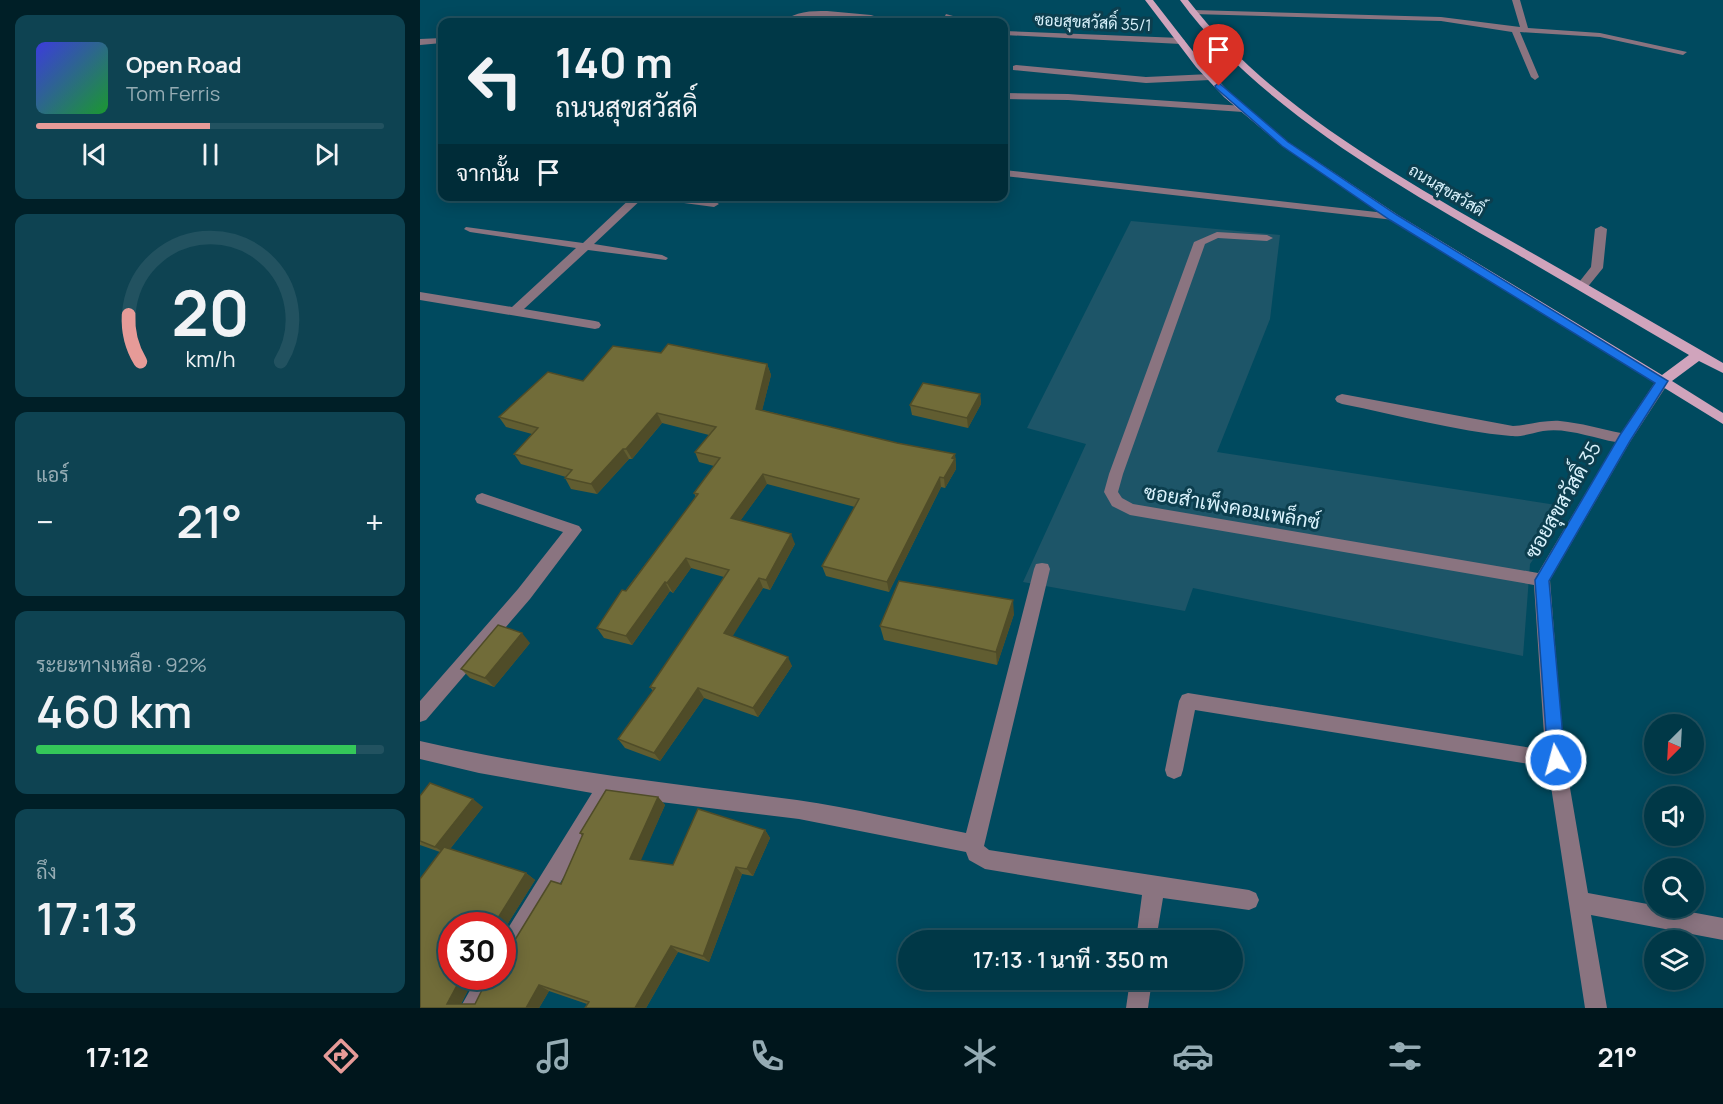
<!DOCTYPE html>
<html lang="th">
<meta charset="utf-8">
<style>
body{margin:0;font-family:Manrope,Sarabun,sans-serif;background:#0e4352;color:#f1f3f6;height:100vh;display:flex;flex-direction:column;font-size:22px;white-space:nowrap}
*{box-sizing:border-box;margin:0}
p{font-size:20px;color:#95acb4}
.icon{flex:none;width:33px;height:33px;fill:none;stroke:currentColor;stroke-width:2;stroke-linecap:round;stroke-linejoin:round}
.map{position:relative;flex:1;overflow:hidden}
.drawer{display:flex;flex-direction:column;gap:15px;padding:15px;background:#001f27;width:420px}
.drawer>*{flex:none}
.guide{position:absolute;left:18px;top:18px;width:570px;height:183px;border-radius:12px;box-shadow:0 3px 15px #0003,0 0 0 2px #225260;background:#003847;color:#f1f3f6;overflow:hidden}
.needle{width:39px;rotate:204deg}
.fabs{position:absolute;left:1224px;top:714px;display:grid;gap:12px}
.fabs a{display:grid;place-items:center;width:60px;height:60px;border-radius:50%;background:#003847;box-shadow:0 3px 15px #0003,0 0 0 2px #225260;font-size:30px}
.speed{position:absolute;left:18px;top:912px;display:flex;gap:12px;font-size:30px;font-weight:700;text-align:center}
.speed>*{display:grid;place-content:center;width:78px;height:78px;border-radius:50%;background:#003847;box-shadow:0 3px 15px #0003,0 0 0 2px #225260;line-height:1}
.speed .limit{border:9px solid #d22;background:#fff;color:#111}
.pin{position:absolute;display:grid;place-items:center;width:51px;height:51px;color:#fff;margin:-62px -26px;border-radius:50% 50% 50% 0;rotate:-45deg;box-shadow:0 0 6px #0007}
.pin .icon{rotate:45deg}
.me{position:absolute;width:66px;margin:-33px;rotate:353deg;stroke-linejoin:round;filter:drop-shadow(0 0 4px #0008)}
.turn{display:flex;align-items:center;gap:21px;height:126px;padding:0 18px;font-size:27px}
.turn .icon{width:78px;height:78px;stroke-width:2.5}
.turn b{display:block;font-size:42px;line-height:51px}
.then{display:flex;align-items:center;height:57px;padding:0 18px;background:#0003;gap:12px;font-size:22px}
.big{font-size:45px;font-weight:600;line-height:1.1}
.drawer .tile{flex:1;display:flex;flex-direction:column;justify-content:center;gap:9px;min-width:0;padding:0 21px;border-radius:12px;background:#0e4352}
.drawer .dial{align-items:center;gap:0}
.dial svg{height:156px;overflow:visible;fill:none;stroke:#225260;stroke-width:7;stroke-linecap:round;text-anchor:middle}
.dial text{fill:#f1f3f6;stroke:none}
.song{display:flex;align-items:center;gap:18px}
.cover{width:72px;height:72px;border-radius:9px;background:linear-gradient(135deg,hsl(240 70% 55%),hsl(130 70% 35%))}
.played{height:6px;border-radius:3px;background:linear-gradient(90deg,#e69b98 50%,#225260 50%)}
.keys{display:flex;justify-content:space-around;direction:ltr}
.heat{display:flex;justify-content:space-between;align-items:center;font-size:33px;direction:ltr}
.charge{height:9px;border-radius:4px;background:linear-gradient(90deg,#34c759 92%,#225260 0)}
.trip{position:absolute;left:478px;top:930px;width:345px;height:60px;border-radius:30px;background:#003847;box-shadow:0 3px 15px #0003,0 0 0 2px #225260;font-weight:600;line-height:60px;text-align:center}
.menu{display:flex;height:96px;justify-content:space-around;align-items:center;background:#00161c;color:#95acb4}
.menu .icon{width:42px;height:42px}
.menu .current{color:#e69b98}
.menu b{font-size:27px;color:#f1f3f6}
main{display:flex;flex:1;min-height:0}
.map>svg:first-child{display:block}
.built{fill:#1d5568}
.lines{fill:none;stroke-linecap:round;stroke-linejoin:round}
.minor{fill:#8a7480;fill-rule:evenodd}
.major{fill:#d0a4bc;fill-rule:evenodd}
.wall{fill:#615d31}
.shaded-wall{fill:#4f4c28}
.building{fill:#716c39;stroke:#4f4c28;stroke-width:1.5}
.route{fill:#1a73e8;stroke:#114b97;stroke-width:1.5}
.labels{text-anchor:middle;stroke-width:6;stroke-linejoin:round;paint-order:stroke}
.far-street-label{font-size:16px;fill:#d9f2fc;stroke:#0c3e4e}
.street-label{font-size:20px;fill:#d9f2fc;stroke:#0c3e4e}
</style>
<main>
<section class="drawer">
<div class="tile">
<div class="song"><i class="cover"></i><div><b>Open Road</b><p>Tom Ferris</p></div></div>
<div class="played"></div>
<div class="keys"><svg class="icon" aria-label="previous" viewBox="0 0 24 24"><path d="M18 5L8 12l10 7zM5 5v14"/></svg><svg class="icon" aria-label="pause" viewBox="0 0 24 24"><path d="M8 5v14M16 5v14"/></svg><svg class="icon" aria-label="next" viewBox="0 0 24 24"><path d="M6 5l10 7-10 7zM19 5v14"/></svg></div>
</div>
<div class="tile dial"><svg viewBox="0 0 100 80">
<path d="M14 69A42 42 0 1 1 86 69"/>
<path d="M14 69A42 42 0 0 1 8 45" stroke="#e69b98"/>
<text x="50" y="56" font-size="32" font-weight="700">20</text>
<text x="50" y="72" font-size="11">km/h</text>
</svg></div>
<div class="tile"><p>แอร์</p>
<div class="heat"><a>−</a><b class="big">21°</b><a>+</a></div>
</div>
<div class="tile"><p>ระยะทางเหลือ · 92%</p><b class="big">460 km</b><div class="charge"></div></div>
<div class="tile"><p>ถึง</p><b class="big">17:13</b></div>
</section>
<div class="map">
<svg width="1303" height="1008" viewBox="0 0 1303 1008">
<rect width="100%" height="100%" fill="#004a5f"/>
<polygon class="built" points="711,221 860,235 850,319 797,452 1149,507 1110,564 1103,656 773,588 765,611 603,582 666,444 607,428"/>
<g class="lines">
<g class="minor">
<polygon points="1092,0 1100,0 1108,28 1180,33 1267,52 1263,55 1180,37 1100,32 1119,77 1115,80 1111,77 1092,32 1021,21 773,14 769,12 773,10 1021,17 1100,27"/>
<path d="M 407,11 L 451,15 L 460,18 L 459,22 L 451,22 L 451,19 L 394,16 L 372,22 L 363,22 C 375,11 391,11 407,11 Z"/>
<polygon points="526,14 533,16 530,22 522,22"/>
<polygon points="584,31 761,38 765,41 761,44 584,35"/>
<polygon points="22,38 22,43 0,45 0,39"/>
<polygon points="596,65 726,77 790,74 794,77 790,80 726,83 593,70 593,66"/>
<polygon points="584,93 648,94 823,106 828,109 823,112 648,100 584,99"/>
<polygon points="584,170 974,214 979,217 974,220 584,176"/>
<polygon points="213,196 225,196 174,244 242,255 248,258 246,260 168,250 104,309 175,321 179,322 181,325 179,328 175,329 0,300 0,292 92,307 156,248 50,232 44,229 46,227 163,243"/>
<path d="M 229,196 C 247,196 286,194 299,204 L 294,207 L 234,199 Z"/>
<polygon points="1181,226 1187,229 1183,268 1166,289 1158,289 1156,286 1171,267 1175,229"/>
<path d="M 797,232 L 847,235 L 853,238 L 847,241 L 798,238 L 785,244 L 703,474 L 698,492 L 702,498 L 713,504 L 1118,573 L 1196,442 C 1173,438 1146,427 1123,431 C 1112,433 1103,437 1091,436 C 1035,431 978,415 922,404 L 917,402 L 915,399 L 917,396 L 922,394 L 1093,426 C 1109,425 1124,420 1140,421 C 1161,423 1181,429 1201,433 L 1237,379 L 1247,379 L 1249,382 L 1210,442 L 1130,580 L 1143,747 L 1168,893 L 1303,918 L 1303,940 L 1171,915 L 1187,1008 L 1165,1008 L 1128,767 L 775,710 L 763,770 L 761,776 L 754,779 L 747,776 L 745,770 L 759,701 L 762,695 L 768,693 L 1125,750 L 1114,585 L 710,515 L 692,506 L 684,492 L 689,474 L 774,242 Z"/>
<polygon points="62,493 159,526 162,530 110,599 6,720 0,722 0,701 98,589 143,532 57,503 55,499 57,495"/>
<path d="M 622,563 L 628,564 L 630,569 L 564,846 L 569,850 L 829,890 L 836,893 L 839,900 L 836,907 L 829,910 L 743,898 L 736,940 L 716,940 L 722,895 L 565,869 L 549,860 L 546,852 L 379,819 L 192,796 L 90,967 L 82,970 L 82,938 L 172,793 L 59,773 L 0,759 L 0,741 C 124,770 250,783 377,800 C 433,808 490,822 546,833 L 614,569 L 616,564 Z"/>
<polygon points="58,976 82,976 64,1008 40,1008"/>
<polygon points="710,980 732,980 728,1008 706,1008"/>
</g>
<path class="major" d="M 725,0 L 733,0 L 782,63 L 810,93 L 868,142 L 978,215 L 1242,375 L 1269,355 C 1209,320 1149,284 1088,249 C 977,185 837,106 760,0 L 768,0 C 849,106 984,180 1098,245 C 1167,284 1235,324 1303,363 L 1303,373 L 1279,361 L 1252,381 L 1303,413 L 1303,424 L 970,219 L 862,146 L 804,97 L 776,67 Z"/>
</g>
<g class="wall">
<polygon points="241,353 347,364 351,375 342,410 477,443 535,454 536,469 525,488 521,487 469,592 406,576 402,566 435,507 347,484 320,521 375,544 350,590 343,588 312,636 372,666 338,717 284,698 240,761 205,748 198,739 233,691 230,687 304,577 271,568 253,593 250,591 212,645 184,638 177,628 276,497 274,493 294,466 279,462 275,452 289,435 242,423 212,459 209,459 177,494 151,489 145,478 146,477 101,464 94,454 112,434 86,427 79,417 163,381"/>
<polygon points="560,394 561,404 548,428 492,415 490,405"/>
<polygon points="594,614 577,665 464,640 460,626"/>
<polygon points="110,643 74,687 50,678 41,669"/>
<polygon points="0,796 63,807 30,849 106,873 115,880 82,933 82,926 32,976 55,976 41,1004 55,1004 82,976 141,884 162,836 160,833 238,797 245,805 220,861 253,865 345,830 350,838 333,876 322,874 289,962 258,952 226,1008 165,1008 167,1004 129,991 119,1008 0,1008 20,852 0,845"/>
</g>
<g class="shaded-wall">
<polygon points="347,364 351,375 340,419 336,409"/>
<polygon points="560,394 561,404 548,428 547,418"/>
<polygon points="237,413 242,423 212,459 206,449"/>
<polygon points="203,449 209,459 177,494 171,484"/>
<polygon points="535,454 536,469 525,488 524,478"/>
<polygon points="343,474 347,484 315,528 311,518"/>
<polygon points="520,477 521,487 469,592 467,582"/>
<polygon points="371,534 375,544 350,590 346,580"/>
<polygon points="266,558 271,568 253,593 247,583"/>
<polygon points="339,578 343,588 309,642 304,633"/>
<polygon points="245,582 250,591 212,645 206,636"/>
<polygon points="593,600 594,614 577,665 576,652"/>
<polygon points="102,633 110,643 74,687 65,678"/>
<polygon points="368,657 372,666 338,717 333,708"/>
<polygon points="278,688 284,698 240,761 234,753"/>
<polygon points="238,797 245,805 218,867 210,859"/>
<polygon points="53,799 63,807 26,854 15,847"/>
<polygon points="345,830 350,838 333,876 327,869"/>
<polygon points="316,867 322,874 289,962 283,956"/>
<polygon points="106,873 115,880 82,933 82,926 73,926"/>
<polygon points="251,946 258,952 226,1008 215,1008"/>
<polygon points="42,976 55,976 39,1008 27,1004"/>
<polygon points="119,985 129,991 119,1008 106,1008"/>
</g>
<g class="building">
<polygon points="248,344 347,364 336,409 477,443 535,454 532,458 535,459 524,478 520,477 467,582 402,566 439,499 343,474 311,518 371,534 346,580 339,578 304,633 368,657 333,708 278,688 234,753 198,739 235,688 230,687 309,570 266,558 247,583 245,582 206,636 177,628 202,590 206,591 278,494 274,493 300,458 275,452 296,427 237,413 206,449 203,449 171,484 145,478 152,470 94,454 118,428 79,417 128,372 163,381 193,346 241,353"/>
<polygon points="503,383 560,394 547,418 490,405"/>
<polygon points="479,581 593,600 576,652 460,626"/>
<polygon points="78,625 102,633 65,678 41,669"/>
<polygon points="10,783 53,799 15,847 0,841 0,796"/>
<polygon points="186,790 238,797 210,859 253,865 278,809 345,830 327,869 316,867 283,956 251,946 215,1008 165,1008 169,1002 119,985 106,1008 0,1008 0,879 24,847 106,873 73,926 32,926 32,976 42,976 27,1004 55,1004 69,976 82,976 82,961 131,881 141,884 163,834 160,833"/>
</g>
<polygon class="route" points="799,83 868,142 977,215 1248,381 1210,441 1129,581 1145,760 1142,766 1136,768 1130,766 1128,760 1115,580 1200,435 1235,383 970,220 862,146 796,88 795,86"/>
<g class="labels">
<g class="far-street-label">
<text transform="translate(673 22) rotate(3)" y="6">ซอยสุขสวัสดิ์ 35/1</text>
<text transform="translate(1027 190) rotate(31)" y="6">ถนนสุขสวัสดิ์</text>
</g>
<g class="street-label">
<text transform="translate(1143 500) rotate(-60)" y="7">ซอยสุขสวัสดิ์ 35</text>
<text transform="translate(812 507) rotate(10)" y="7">ซอยสำเพ็งคอมเพล็กซ์</text>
</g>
</g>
</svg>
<div class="fabs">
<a><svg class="needle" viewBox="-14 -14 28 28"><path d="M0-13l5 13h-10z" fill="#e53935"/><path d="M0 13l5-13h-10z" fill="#95acb4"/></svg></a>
<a><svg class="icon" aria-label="sound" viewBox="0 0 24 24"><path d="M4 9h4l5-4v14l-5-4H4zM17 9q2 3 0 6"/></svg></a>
<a><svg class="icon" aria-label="search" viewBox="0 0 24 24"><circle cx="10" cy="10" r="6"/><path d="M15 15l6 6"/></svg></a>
<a><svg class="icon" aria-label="layers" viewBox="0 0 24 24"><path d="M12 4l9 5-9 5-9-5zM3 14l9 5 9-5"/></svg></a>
</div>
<div class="speed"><div class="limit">30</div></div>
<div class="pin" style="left:799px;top:86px;background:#d93025"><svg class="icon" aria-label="arrive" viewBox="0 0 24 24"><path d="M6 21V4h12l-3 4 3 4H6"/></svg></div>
<svg class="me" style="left:1136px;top:760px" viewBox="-20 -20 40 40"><circle r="17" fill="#1a73e8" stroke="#fff" stroke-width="3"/><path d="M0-11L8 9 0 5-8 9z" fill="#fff"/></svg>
<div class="trip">17:13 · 1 นาที · 350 m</div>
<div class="guide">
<div class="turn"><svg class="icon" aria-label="left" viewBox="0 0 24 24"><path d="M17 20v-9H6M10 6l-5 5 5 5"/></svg><div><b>140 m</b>ถนนสุขสวัสดิ์</div></div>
<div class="then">จากนั้น<svg class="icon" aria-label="arrive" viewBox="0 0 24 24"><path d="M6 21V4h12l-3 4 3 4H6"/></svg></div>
</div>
</div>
</main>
<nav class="menu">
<b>17:12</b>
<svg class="icon current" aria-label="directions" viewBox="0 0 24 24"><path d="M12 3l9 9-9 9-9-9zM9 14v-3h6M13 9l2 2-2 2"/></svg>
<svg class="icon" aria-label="music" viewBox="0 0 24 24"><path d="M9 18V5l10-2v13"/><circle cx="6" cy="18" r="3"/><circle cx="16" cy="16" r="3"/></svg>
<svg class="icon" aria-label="phone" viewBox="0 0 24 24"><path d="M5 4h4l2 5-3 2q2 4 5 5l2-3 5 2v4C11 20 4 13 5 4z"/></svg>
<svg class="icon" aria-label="climate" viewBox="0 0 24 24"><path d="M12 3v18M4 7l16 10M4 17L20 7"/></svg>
<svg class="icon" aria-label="car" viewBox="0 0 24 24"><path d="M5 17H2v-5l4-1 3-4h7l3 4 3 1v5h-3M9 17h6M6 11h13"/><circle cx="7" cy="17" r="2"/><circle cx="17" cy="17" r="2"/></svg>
<svg class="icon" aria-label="filters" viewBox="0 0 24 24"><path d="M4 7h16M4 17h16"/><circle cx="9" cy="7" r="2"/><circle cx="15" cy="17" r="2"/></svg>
<b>21°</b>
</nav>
